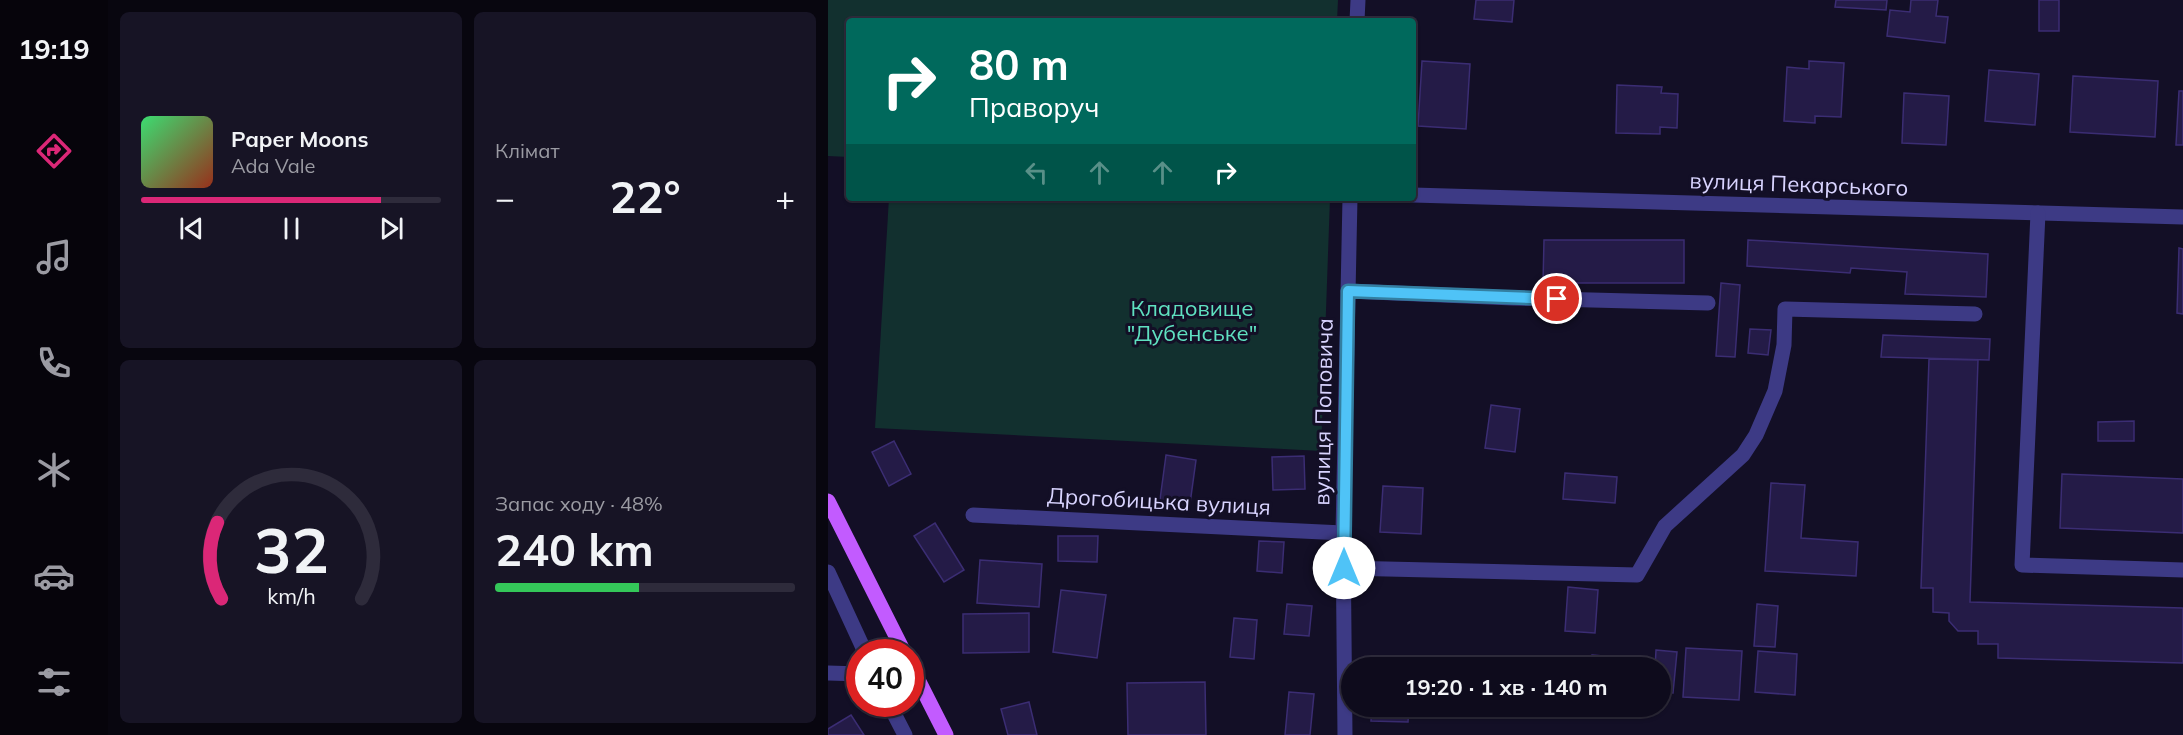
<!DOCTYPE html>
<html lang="uk">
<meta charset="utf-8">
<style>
body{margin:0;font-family:Mulish,sans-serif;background:#171425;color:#f1f3f6;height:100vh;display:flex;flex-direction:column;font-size:22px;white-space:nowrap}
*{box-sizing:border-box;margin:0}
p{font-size:20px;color:#9b9ba3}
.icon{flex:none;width:33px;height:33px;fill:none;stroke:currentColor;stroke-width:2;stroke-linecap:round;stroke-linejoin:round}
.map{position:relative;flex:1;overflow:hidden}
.details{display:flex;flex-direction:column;gap:12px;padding:12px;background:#08060f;width:720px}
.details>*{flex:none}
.hud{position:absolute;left:18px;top:18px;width:570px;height:183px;border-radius:6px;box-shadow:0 2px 4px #0004,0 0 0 2px #2e2b3b;background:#00695c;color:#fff;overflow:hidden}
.speed{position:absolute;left:18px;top:639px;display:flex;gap:12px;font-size:30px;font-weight:700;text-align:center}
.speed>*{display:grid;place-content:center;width:78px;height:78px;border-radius:50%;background:#0e0b1c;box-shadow:0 2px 4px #0004,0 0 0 2px #2e2b3b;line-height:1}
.speed .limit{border:9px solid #d22;background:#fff;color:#111}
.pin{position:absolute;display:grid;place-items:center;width:51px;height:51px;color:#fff;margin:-26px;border:3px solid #fff;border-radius:50%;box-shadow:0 2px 6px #0007}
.me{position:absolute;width:66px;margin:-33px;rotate:0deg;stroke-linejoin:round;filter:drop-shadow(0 0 4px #0008)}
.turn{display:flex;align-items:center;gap:21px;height:126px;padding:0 24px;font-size:27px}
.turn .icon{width:78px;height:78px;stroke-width:2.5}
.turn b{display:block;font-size:42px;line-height:51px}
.lanes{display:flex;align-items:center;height:57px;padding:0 24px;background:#0003;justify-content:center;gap:30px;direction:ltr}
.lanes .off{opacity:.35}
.big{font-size:45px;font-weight:700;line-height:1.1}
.details .card{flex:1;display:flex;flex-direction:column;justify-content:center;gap:9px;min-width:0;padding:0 21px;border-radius:9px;background:#171425}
.details .dial{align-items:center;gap:0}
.dial svg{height:156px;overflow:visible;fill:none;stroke:#2e2b3b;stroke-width:7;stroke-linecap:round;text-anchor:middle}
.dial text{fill:#f1f3f6;stroke:none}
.song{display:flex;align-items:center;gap:18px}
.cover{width:72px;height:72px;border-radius:9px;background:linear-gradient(135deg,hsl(140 70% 55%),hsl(10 70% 35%))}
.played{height:6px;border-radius:3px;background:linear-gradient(90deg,#db2777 80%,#2e2b3b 80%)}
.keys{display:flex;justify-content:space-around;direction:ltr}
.heat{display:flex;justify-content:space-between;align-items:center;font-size:33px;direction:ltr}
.charge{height:9px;border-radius:4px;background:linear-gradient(90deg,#34c759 48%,#2e2b3b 0)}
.details .tiles{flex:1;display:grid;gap:12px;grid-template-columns:repeat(2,1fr)}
.trip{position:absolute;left:513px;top:657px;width:330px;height:60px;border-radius:30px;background:#0e0b1c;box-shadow:0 2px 4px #0004,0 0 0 2px #2e2b3b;font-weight:700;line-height:60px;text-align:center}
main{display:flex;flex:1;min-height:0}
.menu{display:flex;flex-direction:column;width:108px;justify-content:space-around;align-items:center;background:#06040b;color:#9b9ba3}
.menu .icon{width:42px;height:42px}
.menu .current{color:#db2777}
.menu b{font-size:27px;color:#f1f3f6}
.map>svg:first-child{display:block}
.green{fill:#12302f}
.building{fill:#241b47;stroke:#3b2d73;stroke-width:1.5}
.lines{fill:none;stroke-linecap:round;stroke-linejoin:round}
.minor{stroke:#3d3a85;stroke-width:15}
.major{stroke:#c25bff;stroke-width:15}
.route-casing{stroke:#337fa1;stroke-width:15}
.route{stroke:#4fc3f7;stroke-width:10}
.labels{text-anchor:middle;stroke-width:6;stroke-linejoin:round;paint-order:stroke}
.street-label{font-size:22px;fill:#d9d4ff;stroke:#130f26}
.park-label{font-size:22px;fill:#5fe0c0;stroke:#130f26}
</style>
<main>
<nav class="menu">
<b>19:19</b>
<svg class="icon current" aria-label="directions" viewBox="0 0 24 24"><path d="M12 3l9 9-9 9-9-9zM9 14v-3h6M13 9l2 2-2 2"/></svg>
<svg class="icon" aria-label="music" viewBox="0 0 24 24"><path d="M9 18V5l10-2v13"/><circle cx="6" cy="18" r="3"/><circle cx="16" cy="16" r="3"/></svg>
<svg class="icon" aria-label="phone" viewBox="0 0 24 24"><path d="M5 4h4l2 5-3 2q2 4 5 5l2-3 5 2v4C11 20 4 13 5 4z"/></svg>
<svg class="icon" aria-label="climate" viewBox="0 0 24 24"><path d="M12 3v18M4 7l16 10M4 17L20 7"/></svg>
<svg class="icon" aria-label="car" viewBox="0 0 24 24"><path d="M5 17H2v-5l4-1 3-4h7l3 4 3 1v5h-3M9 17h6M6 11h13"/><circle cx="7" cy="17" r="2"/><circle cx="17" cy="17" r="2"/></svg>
<svg class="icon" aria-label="filters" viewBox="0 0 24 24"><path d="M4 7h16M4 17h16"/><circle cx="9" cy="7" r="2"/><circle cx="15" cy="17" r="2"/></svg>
</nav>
<section class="details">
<div class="tiles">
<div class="card">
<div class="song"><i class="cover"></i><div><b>Paper Moons</b><p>Ada Vale</p></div></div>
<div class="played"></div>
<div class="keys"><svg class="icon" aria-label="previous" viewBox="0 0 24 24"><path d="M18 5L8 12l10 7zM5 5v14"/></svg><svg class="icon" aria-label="pause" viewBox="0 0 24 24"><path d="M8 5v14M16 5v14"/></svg><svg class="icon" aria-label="next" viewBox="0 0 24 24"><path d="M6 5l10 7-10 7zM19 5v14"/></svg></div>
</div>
<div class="card"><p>Клімат</p>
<div class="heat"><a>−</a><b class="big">22°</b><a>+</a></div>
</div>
<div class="card dial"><svg viewBox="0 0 100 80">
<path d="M14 69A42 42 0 1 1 86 69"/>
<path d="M14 69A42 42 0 0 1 12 30" stroke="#db2777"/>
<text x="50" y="56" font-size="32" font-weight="700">32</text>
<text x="50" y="72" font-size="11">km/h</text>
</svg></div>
<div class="card"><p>Запас ходу · 48%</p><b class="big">240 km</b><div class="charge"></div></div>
</div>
</section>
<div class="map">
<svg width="1355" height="735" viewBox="0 0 1355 735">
<rect width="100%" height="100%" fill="#130f26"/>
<g class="green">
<polygon points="0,0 510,0 509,21 21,21 21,157 0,156"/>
<polygon points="61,198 502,198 493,451 47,428"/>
</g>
<g class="building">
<polygon points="648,0 686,0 684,22 646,19"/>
<polygon points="1008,0 1059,0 1058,10 1007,7"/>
<polygon points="1083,0 1110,0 1108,16 1120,17 1117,43 1059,36 1062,10 1082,12"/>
<rect x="1211" y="0" width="20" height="31"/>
<polygon points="594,61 642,64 638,129 590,126"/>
<polygon points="981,61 1016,63 1013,117 987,116 987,123 956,121 959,67 981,69"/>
<polygon points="1161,70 1211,74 1207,125 1157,121"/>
<polygon points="1245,76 1330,81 1327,137 1242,132"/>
<polygon points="789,85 834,87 833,93 850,94 849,128 832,127 832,134 788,133"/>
<polygon points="1351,91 1355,91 1355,145 1348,145"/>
<polygon points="1076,93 1121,96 1118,145 1074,143"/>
<polygon points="716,240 856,240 856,283 715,283"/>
<polygon points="920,240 1160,254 1158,297 1077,294 1079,272 1023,268 1022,273 919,266"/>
<polygon points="1351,248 1355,249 1355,314 1349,313"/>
<polygon points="893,283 912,285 907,357 888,356"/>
<polygon points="922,329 943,330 940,355 920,353"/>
<polygon points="1055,335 1162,339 1161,360 1053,357"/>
<polygon points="1101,359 1150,360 1142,602 1355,608 1355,663 1170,658 1170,644 1150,644 1150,631 1130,631 1121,621 1121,613 1105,612 1105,588 1093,588"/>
<polygon points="663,405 692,409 687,452 657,448"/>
<polygon points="1306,421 1306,441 1270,441 1270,422"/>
<polygon points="66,441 83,474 61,486 44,452"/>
<polygon points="338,455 368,460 361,511 331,507"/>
<polygon points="476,456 477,489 445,490 444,457"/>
<polygon points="737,473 789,477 787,503 735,499"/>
<polygon points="1234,474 1355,479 1355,533 1232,528"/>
<polygon points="943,483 977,485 973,538 1030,542 1028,576 937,571"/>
<polygon points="555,486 595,488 593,534 552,532"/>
<polygon points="107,523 136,570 116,582 86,536"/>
<polygon points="230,536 270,536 269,562 230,561"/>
<polygon points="431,541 456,542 454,573 429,571"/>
<polygon points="152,560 214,564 211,607 149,603"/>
<polygon points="740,587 770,590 767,633 737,631"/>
<polygon points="233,590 278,595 269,658 225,652"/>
<polygon points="459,604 484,606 481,636 456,634"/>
<polygon points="929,604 950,606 947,647 926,646"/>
<polygon points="201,613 201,652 135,653 135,614"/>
<polygon points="406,618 429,620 426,659 402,657"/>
<polygon points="858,648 914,651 911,700 855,697"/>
<polygon points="828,650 849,652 845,693 832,692 832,668 827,668"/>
<polygon points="930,651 969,654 967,695 927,692"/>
<polygon points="764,655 810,659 809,668 763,668"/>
<polygon points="377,682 378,735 300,735 299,683"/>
<polygon points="461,692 486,694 482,735 457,735"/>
<polygon points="201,702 209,735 180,735 173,709"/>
<polygon points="544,706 581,706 580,722 543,721"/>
<polygon points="684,706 723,706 723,710 684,709"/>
<polygon points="23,715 36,735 0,735 0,729"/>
</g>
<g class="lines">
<g class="minor">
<polyline points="529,21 530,0"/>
<polyline points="585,195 1355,217"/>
<polyline points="1210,213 1194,565 1355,570"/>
<polyline points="520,291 685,298 880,303"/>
<polyline points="145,515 515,533"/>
<polyline points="516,568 809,575 837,526 915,455 928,435 947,391 956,345 957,309 1147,314"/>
<polyline points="0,572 37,652"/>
<polyline points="0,673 32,674"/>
<polyline points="61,704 77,735"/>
<polyline points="517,735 515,533 522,198"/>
</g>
<g class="major">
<polyline points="0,501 76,652"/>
<polyline points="82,664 118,735"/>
</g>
</g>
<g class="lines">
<g class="route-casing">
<polyline id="route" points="516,568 520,291 729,299"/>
</g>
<use href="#route" class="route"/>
</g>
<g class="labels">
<g class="street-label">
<text transform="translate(971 184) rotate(2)" y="8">вулиця Пекарського</text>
<text transform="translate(495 412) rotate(-89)" y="8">вулиця Поповича</text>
<text transform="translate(331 501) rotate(3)" y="8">Дрогобицька вулиця</text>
</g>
<g class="park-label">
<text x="364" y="316">Кладовище<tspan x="364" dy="25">"Дубенське"</tspan></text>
</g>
</g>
</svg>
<div class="speed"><div class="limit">40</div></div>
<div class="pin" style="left:729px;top:299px;background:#d93025"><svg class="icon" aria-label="arrive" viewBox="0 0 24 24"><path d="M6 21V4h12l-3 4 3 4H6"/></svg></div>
<svg class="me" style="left:516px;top:568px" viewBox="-20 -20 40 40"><circle r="19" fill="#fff"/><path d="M0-13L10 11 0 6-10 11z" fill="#4fc3f7"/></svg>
<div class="trip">19:20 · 1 хв · 140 m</div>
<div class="hud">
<div class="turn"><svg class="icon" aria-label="right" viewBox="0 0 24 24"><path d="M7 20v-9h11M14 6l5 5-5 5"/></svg><div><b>80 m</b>Праворуч</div></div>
<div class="lanes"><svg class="icon off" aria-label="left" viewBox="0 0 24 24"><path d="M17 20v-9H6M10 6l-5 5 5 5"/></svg><svg class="icon off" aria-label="ahead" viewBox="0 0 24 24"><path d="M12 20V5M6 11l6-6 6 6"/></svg><svg class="icon off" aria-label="ahead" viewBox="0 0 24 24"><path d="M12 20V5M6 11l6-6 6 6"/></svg><svg class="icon" aria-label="right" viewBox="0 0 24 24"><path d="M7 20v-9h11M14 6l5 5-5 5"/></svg></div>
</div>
</div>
</main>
